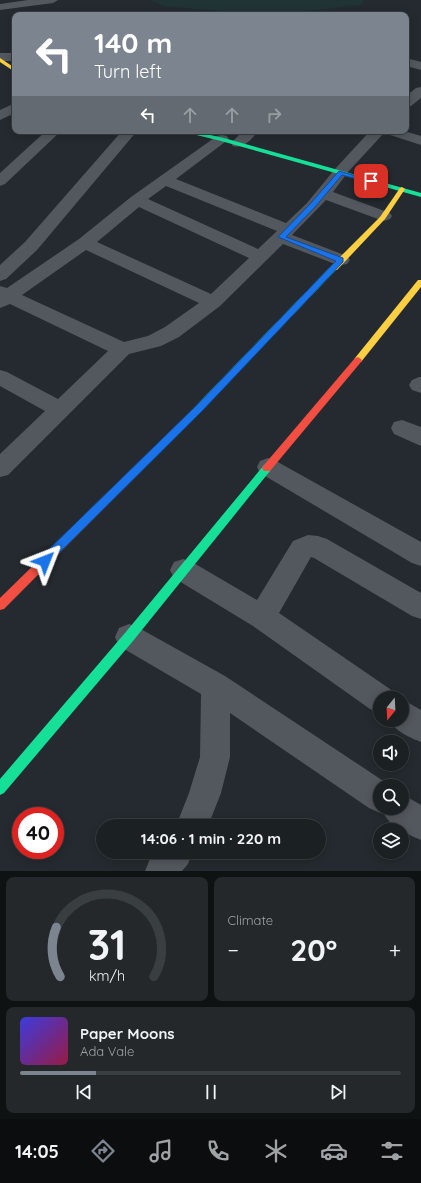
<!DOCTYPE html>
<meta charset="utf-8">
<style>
body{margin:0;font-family:Quicksand,sans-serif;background:#24282b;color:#f1f3f6;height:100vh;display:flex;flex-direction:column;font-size:15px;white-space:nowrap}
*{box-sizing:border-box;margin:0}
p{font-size:13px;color:#a0a3a6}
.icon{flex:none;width:22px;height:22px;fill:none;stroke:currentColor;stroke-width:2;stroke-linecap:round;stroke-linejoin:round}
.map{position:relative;height:871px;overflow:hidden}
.drawer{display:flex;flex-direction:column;gap:6px;padding:6px;background:#0f1213;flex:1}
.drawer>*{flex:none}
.top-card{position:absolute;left:12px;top:12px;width:397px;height:122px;border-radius:8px;box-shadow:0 2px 10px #0003,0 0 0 1px #393e41;background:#7c858f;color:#fff;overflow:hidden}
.needle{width:26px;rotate:198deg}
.buttons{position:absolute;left:373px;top:691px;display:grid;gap:8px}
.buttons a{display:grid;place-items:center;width:36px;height:36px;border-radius:50%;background:#1b2023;box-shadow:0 2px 10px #0003,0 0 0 1px #393e41;font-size:20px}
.speed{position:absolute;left:12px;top:807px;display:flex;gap:8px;font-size:20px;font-weight:700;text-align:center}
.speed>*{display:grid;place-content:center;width:52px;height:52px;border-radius:50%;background:#1b2023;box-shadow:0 2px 10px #0003,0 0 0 1px #393e41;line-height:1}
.speed .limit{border:6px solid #d22;background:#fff;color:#111}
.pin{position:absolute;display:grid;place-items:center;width:34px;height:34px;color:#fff;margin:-17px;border-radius:8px;box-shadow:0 2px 6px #0006}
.me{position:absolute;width:44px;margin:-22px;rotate:45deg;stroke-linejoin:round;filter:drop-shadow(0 0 3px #0008)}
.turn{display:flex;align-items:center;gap:14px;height:84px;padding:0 16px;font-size:18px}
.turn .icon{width:52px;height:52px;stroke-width:2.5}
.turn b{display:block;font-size:28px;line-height:34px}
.lanes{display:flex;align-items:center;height:38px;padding:0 16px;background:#0003;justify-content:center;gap:20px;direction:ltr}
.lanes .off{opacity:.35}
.big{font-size:30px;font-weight:700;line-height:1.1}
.drawer .tile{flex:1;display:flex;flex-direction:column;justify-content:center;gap:6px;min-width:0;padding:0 14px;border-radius:8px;background:#24282b}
.drawer .dial{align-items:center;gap:0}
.dial svg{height:104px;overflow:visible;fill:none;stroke:#393e41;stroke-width:7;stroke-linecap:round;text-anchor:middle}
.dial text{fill:#f1f3f6;stroke:none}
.song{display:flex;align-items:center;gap:12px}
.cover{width:48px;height:48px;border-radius:6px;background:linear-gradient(135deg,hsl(240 70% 55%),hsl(340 70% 35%))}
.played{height:4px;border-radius:2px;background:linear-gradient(90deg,#7c858f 20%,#393e41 20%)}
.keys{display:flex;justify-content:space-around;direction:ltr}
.heat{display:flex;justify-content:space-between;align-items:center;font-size:22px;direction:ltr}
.drawer .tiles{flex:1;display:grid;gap:6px;grid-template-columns:1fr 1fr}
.tile:last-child{grid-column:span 2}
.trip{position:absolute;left:96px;top:819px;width:230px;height:40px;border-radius:20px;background:#1b2023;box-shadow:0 2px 10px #0003,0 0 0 1px #393e41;font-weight:700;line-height:40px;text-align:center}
.menu{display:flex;height:64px;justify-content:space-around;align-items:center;background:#0b0d0e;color:#a0a3a6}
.menu .icon{width:28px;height:28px}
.menu .on{color:#7c858f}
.menu b{font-size:18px;color:#f1f3f6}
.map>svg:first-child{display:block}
.green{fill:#213435}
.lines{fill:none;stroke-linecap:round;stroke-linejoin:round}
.street{fill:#53585e;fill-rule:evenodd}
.fast{fill:#16e098;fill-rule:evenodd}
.slow{fill:#ffcf43;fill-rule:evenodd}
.jam{fill:#f24e42;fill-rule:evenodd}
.route{fill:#1a73e8;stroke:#114b97}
</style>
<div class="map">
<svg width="421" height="871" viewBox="0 0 421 871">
<rect width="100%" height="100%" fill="#242a2f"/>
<polygon class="green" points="152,0 364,0 361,5 268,15 163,6"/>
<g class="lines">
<g class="street">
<polygon points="28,0 58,0 53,3 0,10 0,4"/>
<rect x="0" y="53" width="15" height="8"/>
<polygon points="406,58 421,62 421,70 406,66"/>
<polygon points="421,87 421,98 411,106 406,107 406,96 416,88"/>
<polygon points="15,103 15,113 0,120 0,110"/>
<polygon points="46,131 61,131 5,184 0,186 0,173"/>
<polygon points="122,131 137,131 37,250 6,279 0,281 0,265 25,242"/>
<path d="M 243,131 L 258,131 C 252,139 244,149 233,146 L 231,143 Z"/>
<path d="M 370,131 L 404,131 L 421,136 L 421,145 L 384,133 L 348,172 L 333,192 L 390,213 L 392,216 L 390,219 L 384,221 L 378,219 L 326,200 L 292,235 L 347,256 L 350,260 L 347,264 L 341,265 L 335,264 L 283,244 L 220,306 L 179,337 L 161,346 L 129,354 L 8,475 L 0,477 L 0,454 L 45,411 L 0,386 L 0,370 L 7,372 L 58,399 L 108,351 L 10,304 L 0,308 L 0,286 L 7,288 L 79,239 L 131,197 L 217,136 L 222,135 L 227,136 L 229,139 L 176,179 L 286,223 L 307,203 L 335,169 ZM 166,186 L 277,231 L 258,249 L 148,199 ZM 139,207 L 249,258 L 211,294 L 97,242 ZM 86,250 L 199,303 L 165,327 L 148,336 L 124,342 L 22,295 Z"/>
<polygon points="419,377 421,377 421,393 412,390 409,385 412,380"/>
<polygon points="402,420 421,427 421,446 394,434 391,428 394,422"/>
<polygon points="268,458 276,461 421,542 421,566 412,563 260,473 257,467 260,461"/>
<polygon points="308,535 318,536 327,539 421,593 421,619 412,616 314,558 311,557 279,613 390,689 394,698 380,698 380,713 370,709 253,626 174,578 170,570 174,562 183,559 192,562 257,600 293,541"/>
<path d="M 129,624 L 139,628 L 225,676 L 391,786 L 380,786 L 380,808 L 402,808 L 402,794 L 421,805 L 421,840 C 407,834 389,826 383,812 L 380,813 L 369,808 L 230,713 L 230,757 L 221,793 L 208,826 L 176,826 L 189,793 L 200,757 L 201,694 L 119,646 L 115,637 L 119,628 Z"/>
<path d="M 402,699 L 421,710 L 421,742 C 411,738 394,731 390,720 L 402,720 Z"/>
<polygon points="156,852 192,852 188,864 182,871 145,871 150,859"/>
</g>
<g class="fast">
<polygon points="180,131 192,131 224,138 421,193 421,197 221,141"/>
<polygon points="331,266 334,266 338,268 189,423 183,423 182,421 183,419"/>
<polygon points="267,464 270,465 272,468 270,471 133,641 4,793 0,795 0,779 125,633 264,465"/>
</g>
<g class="slow">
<polygon points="0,58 15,68 15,72 0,62"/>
<polygon points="402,187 405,189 385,219 337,270 331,270 331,266 380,217 400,188"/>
<polygon points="418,280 421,280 421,287 361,362 355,362 354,360 355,358"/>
</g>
<g class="jam">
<polygon points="358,357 362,360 361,362 270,471 264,471 262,468 264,465 355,358"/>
<polygon points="186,418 190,421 189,423 4,609 0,610 0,598 183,419"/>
</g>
</g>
<polygon class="route" points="339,171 374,181 371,183 342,175 315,207 286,237 343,258 343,262 203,410 48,564 45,565 41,564 39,561 41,557 197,405 336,261 278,237 310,204"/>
</svg>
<div class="buttons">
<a><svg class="needle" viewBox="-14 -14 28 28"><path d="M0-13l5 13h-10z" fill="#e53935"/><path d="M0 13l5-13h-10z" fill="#a0a3a6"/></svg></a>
<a><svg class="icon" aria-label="sound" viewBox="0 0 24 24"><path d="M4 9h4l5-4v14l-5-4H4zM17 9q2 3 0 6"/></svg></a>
<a><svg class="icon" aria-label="search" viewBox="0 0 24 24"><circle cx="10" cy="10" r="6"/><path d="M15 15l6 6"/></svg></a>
<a><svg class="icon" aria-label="layers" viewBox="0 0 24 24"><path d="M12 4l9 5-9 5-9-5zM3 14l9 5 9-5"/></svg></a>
</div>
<div class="speed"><div class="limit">40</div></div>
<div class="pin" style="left:371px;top:181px;background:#d93025"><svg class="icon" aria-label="arrive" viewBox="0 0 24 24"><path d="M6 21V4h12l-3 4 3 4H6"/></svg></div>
<svg class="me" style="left:45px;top:561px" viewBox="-20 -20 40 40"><path d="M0-17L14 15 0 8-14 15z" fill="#1a73e8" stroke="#fff" stroke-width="4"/></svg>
<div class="trip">14:06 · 1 min · 220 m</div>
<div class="top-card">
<div class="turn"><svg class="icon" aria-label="left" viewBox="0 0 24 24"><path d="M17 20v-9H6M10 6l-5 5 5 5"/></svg><div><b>140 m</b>Turn left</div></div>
<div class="lanes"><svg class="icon" aria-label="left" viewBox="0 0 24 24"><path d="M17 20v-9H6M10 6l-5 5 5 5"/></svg><svg class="icon off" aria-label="ahead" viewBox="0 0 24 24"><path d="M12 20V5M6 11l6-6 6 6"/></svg><svg class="icon off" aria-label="ahead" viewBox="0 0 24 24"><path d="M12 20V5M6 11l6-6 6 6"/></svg><svg class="icon off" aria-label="right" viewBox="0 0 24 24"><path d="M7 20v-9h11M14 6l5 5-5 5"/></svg></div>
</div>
</div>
<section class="drawer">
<div class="tiles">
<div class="tile dial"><svg viewBox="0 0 100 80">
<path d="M14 69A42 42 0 1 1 86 69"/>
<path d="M14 69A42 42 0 0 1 11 31" stroke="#7c858f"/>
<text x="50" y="56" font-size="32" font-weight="700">31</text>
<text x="50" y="72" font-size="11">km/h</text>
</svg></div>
<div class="tile"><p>Climate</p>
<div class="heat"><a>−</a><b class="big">20°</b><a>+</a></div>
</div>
<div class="tile">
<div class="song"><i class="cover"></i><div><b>Paper Moons</b><p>Ada Vale</p></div></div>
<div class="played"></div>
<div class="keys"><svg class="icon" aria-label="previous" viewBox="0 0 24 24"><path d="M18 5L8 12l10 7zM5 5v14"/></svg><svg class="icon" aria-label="pause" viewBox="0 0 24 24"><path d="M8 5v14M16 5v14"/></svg><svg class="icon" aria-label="next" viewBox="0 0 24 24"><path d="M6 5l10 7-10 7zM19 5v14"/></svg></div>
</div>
</div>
</section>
<nav class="menu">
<b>14:05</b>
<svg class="icon on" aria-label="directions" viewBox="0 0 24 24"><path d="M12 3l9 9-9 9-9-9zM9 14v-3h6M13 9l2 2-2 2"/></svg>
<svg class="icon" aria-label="music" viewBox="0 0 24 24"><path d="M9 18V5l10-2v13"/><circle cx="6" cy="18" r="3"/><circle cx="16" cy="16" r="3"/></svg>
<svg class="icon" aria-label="phone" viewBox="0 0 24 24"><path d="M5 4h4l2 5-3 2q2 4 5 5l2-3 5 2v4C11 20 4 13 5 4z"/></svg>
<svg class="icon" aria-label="climate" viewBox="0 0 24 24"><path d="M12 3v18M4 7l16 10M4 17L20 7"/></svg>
<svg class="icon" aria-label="car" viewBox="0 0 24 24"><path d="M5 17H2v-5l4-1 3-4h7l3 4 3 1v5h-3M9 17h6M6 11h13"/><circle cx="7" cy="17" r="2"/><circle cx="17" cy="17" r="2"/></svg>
<svg class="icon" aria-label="filters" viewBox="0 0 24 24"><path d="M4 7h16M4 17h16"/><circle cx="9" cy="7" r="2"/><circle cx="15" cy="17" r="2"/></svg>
</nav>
